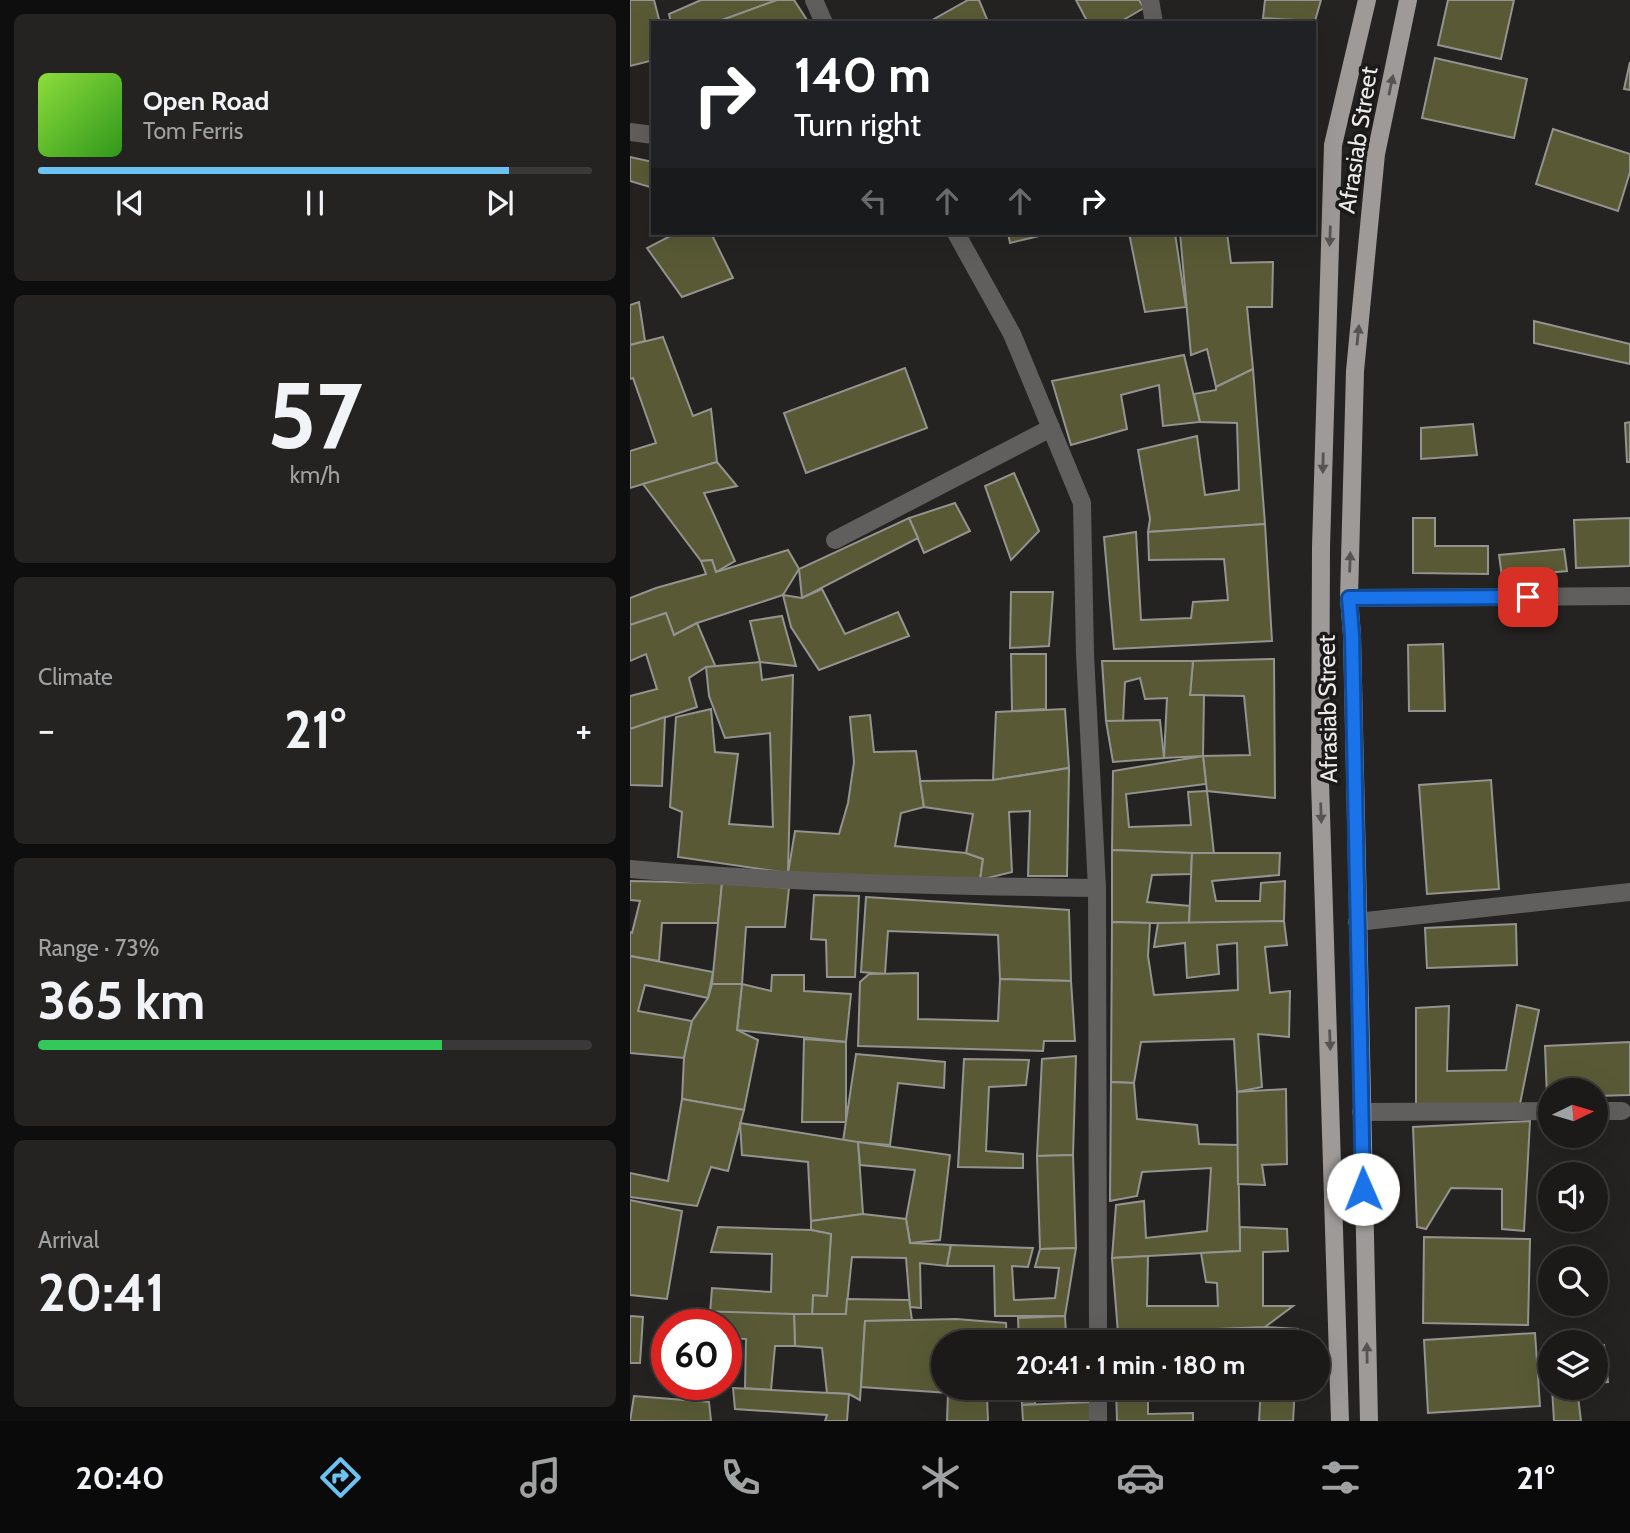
<!DOCTYPE html>
<meta charset="utf-8">
<style>
body{margin:0;font-family:Cabin,sans-serif;background:#252322;color:#f1f3f6;height:100vh;display:flex;flex-direction:column;font-size:26px;white-space:nowrap}
*{box-sizing:border-box;margin:0}
p{font-size:23px;color:#a0a1a2}
.icon{flex:none;width:38px;height:38px;fill:none;stroke:currentColor;stroke-width:2;stroke-linecap:round;stroke-linejoin:round}
.map{position:relative;flex:1;overflow:hidden}
.sheet{display:flex;flex-direction:column;gap:14px;padding:14px;background:#0f0e0e;width:630px}
.sheet>*{flex:none}
.top-card{position:absolute;left:21px;top:21px;width:665px;height:214px;border-radius:0px;box-shadow:0 7px 28px #0002,0 0 0 2px #3a3838;background:#202124;color:#fff;overflow:hidden}
.needle{width:46px;rotate:85deg}
.fabs{position:absolute;left:908px;top:1078px;display:grid;gap:14px}
.fabs a{display:grid;place-items:center;width:70px;height:70px;border-radius:50%;background:#1c1a19;box-shadow:0 7px 28px #0002,0 0 0 2px #3a3838;font-size:35px}
.speed{position:absolute;left:21px;top:1309px;display:flex;gap:14px;font-size:35px;font-weight:700;text-align:center}
.speed>*{display:grid;place-content:center;width:91px;height:91px;border-radius:50%;background:#1c1a19;box-shadow:0 7px 28px #0002,0 0 0 2px #3a3838;line-height:1}
.speed .limit{border:10px solid #d22;background:#fff;color:#111}
.pin{position:absolute;display:grid;place-items:center;width:60px;height:60px;color:#fff;margin:-30px;border-radius:14px;box-shadow:0 4px 10px #0006}
.me{position:absolute;width:77px;margin:-38px;rotate:359deg;stroke-linejoin:round;filter:drop-shadow(0 0 5px #0008)}
.turn{display:flex;align-items:center;gap:24px;height:147px;padding:0 28px;font-size:32px}
.turn .icon{width:91px;height:91px;stroke-width:2.5}
.turn b{display:block;font-size:49px;line-height:60px}
.lanes{display:flex;align-items:center;height:66px;padding:0 28px;background:#0003;justify-content:center;gap:35px;direction:ltr}
.lanes .off{opacity:.35}
.big{font-size:52px;font-weight:700;line-height:1.1}
.sheet .card{flex:1;display:flex;flex-direction:column;justify-content:center;gap:10px;min-width:0;padding:0 24px;border-radius:10px;background:#252322}
.sheet .dial{align-items:center;gap:0}
.dial b{font-size:91px;line-height:1}
.song{display:flex;align-items:center;gap:21px}
.cover{width:84px;height:84px;border-radius:10px;background:linear-gradient(135deg,hsl(90 70% 55%),hsl(110 70% 35%))}
.played{height:7px;border-radius:4px;background:linear-gradient(90deg,#6cc3f2 85%,#3a3838 85%)}
.keys{display:flex;justify-content:space-around;direction:ltr}
.heat{display:flex;justify-content:space-between;align-items:center;font-size:38px;direction:ltr}
.charge{height:10px;border-radius:5px;background:linear-gradient(90deg,#34c759 73%,#3a3838 0)}
.trip{position:absolute;left:301px;top:1330px;width:399px;height:70px;border-radius:35px;background:#1c1a19;box-shadow:0 7px 28px #0002,0 0 0 2px #3a3838;font-weight:700;line-height:70px;text-align:center}
.menu{display:flex;height:112px;justify-content:space-around;align-items:center;background:#0b0a0a;color:#a0a1a2}
.menu .icon{width:49px;height:49px}
.menu .selected{color:#6cc3f2}
.menu b{font-size:32px;color:#f1f3f6}
main{display:flex;flex:1;min-height:0}
.map>svg:first-child{display:block}
.building{fill:#595a35;stroke:#939390;stroke-width:2}
.lines{fill:none;stroke-linecap:round;stroke-linejoin:round}
.minor{stroke:#605f5e;stroke-width:18}
.primary{stroke:#9d9a98;stroke-width:18}
.oneway{fill:#565452}
.route-casing{stroke:#114b97;stroke-width:18}
.route{stroke:#1a73e8;stroke-width:12}
.labels{text-anchor:middle;stroke-width:7;stroke-linejoin:round;paint-order:stroke}
.street-label{font-size:24px;fill:#edecea;stroke:#1c1a18}
</style>
<main>
<section class="sheet">
<div class="card">
<div class="song"><i class="cover"></i><div><b>Open Road</b><p>Tom Ferris</p></div></div>
<div class="played"></div>
<div class="keys"><svg class="icon" aria-label="previous" viewBox="0 0 24 24"><path d="M18 5L8 12l10 7zM5 5v14"/></svg><svg class="icon" aria-label="pause" viewBox="0 0 24 24"><path d="M8 5v14M16 5v14"/></svg><svg class="icon" aria-label="next" viewBox="0 0 24 24"><path d="M6 5l10 7-10 7zM19 5v14"/></svg></div>
</div>
<div class="card dial"><b>57</b><p>km/h</p></div>
<div class="card"><p>Climate</p>
<div class="heat"><a>−</a><b class="big">21°</b><a>+</a></div>
</div>
<div class="card"><p>Range · 73%</p><b class="big">365 km</b><div class="charge"></div></div>
<div class="card"><p>Arrival</p><b class="big">20:41</b></div>
</section>
<div class="map">
<svg width="1000" height="1421" viewBox="0 0 1000 1421">
<rect width="100%" height="100%" fill="#252321"/>
<g class="building">
<polygon points="0,0 24,0 30,23 23,23 23,51 20,61 0,66"/>
<polygon points="71,0 147,0 84,23 41,23 39,14"/>
<polygon points="147,0 164,0 179,23 84,23"/>
<polygon points="338,0 349,0 357,19 350,23 297,23"/>
<polygon points="446,0 509,0 514,8 488,23 458,23"/>
<polygon points="635,0 691,0 685,21 633,18"/>
<polygon points="818,0 884,0 871,59 808,45"/>
<polygon points="805,58 897,79 884,138 792,118"/>
<polygon points="1000,62 1000,90 994,89"/>
<polygon points="923,129 1000,154 1000,172 988,211 906,184"/>
<polygon points="0,157 23,162 23,188 0,181"/>
<polygon points="46,233 81,233 103,278 52,297 17,248"/>
<polygon points="378,233 422,233 380,243"/>
<polygon points="499,233 545,233 556,307 515,312"/>
<polygon points="550,233 597,233 601,263 643,262 642,307 617,307 623,369 586,387 577,349 561,355"/>
<polygon points="9,302 15,341 0,345 0,305"/>
<polygon points="904,321 1000,344 1000,364 904,343"/>
<polygon points="33,337 63,416 81,409 87,462 0,488 0,451 26,443 3,378 0,379 0,345"/>
<polygon points="554,355 570,422 533,426 529,385 491,395 497,429 441,445 422,381"/>
<polygon points="275,368 297,428 176,473 154,413"/>
<polygon points="623,369 635,524 518,532 520,519 508,450 567,436 575,495 609,490 607,423 570,422 564,394 586,390 586,387"/>
<polygon points="1000,422 1000,462 997,462 995,423"/>
<polygon points="843,424 847,455 791,459 791,428"/>
<polygon points="87,462 107,486 74,493 105,561 86,572 82,560 71,561 13,484"/>
<polygon points="384,473 409,531 381,560 355,486"/>
<polygon points="325,503 340,531 294,553 279,518"/>
<polygon points="279,518 288,538 172,598 169,569"/>
<polygon points="783,518 805,518 805,546 858,546 858,574 783,573"/>
<polygon points="1000,518 1000,566 946,568 944,520"/>
<polygon points="635,524 642,641 484,649 474,537 506,532 511,620 561,618 563,602 598,600 594,559 519,560 518,532"/>
<polygon points="934,549 937,571 872,577 869,555"/>
<polygon points="158,550 169,569 153,595 67,623 44,635 36,613 0,625 0,598 26,588 76,574 71,561 82,560 86,572"/>
<polygon points="192,589 215,634 268,612 279,636 189,670 161,627 153,595 172,598"/>
<polygon points="381,592 423,592 419,646 380,648"/>
<polygon points="36,613 44,635 67,623 87,670 76,667 59,678 67,707 0,729 0,696 27,689 16,654 0,661 0,625"/>
<polygon points="152,616 166,666 130,662 120,621"/>
<polygon points="813,644 815,711 779,711 778,645"/>
<polygon points="381,654 416,654 416,709 382,711"/>
<polygon points="644,659 645,798 577,791 573,756 620,755 614,696 560,695 563,661"/>
<polygon points="472,661 563,661 560,695 574,695 573,756 534,758 537,698 515,699 510,678 495,682 493,722 476,721"/>
<polygon points="130,662 132,680 163,675 158,873 48,857 52,812 40,807 46,717 81,709 85,752 108,754 99,824 143,827 140,733 95,738 79,696 76,667"/>
<polygon points="435,709 439,768 363,780 366,712"/>
<polygon points="240,715 244,752 286,751 294,807 271,813 265,846 336,853 353,859 350,880 158,873 165,831 209,834 218,803 224,762 220,717"/>
<polygon points="35,717 32,786 0,785 0,729"/>
<polygon points="530,720 534,758 483,762 476,721"/>
<polygon points="573,756 576,784 496,794 499,827 561,825 558,792 577,791 584,854 482,850 483,771"/>
<polygon points="439,768 437,876 398,876 400,811 379,812 382,872 350,880 353,859 336,853 343,814 294,807 290,781 363,780"/>
<polygon points="861,780 869,889 797,894 789,785"/>
<polygon points="482,850 562,853 561,874 522,875 517,902 560,906 559,924 482,922"/>
<polygon points="562,853 650,853 649,875 582,881 586,901 630,901 631,883 655,881 654,921 559,924"/>
<polygon points="0,881 92,883 88,923 32,923 29,961 0,956 0,932 2,933 10,901 0,900"/>
<polygon points="92,883 159,888 155,927 116,927 112,984 82,984"/>
<polygon points="184,895 229,896 225,977 197,977 196,940 181,939"/>
<polygon points="236,897 439,910 441,981 370,979 368,935 258,931 255,974 231,972"/>
<polygon points="654,921 657,945 635,947 640,993 660,991 659,1037 628,1034 632,1087 607,1092 604,1039 511,1042 504,1083 481,1082 482,922 520,923 518,956 524,995 608,990 607,943 587,945 589,974 557,978 555,943 524,947 528,923"/>
<polygon points="886,924 887,965 797,968 795,928"/>
<polygon points="0,956 83,972 78,998 15,985 8,1011 62,1021 54,1058 0,1053"/>
<polygon points="288,973 288,1019 368,1021 370,979 441,981 445,1041 414,1041 413,1051 228,1046 230,982 239,974"/>
<polygon points="142,975 174,975 174,991 221,994 216,1042 107,1030 112,984 141,991"/>
<polygon points="82,984 112,984 107,1030 128,1040 114,1110 52,1099 54,1058 62,1021 78,998"/>
<polygon points="887,1005 909,1010 890,1104 786,1104 786,1008 819,1006 817,1071 876,1070"/>
<polygon points="174,1039 216,1042 216,1122 172,1122"/>
<polygon points="1000,1042 1000,1095 966,1096 966,1090 920,1090 920,1098 917,1098 915,1046"/>
<polygon points="226,1054 315,1062 314,1088 268,1083 260,1145 213,1141"/>
<polygon points="446,1056 443,1155 407,1156 412,1059"/>
<polygon points="334,1059 399,1060 396,1085 359,1087 356,1151 393,1154 393,1168 328,1167"/>
<polygon points="481,1082 504,1083 507,1119 567,1125 569,1144 608,1145 610,1251 482,1258 486,1205 514,1201 516,1238 577,1231 581,1168 512,1172 507,1196 480,1201"/>
<polygon points="656,1089 657,1164 632,1165 635,1185 608,1184 607,1092"/>
<polygon points="52,1099 114,1110 98,1171 81,1167 67,1206 0,1197 0,1173 38,1181"/>
<polygon points="900,1121 894,1231 872,1229 872,1189 821,1188 796,1229 787,1227 783,1127"/>
<polygon points="110,1123 228,1142 233,1214 181,1221 178,1162 112,1155"/>
<polygon points="228,1142 320,1155 310,1240 280,1243 276,1219 285,1170 230,1165"/>
<polygon points="443,1155 446,1248 410,1249 407,1156"/>
<polygon points="0,1200 52,1211 37,1299 0,1295"/>
<polygon points="233,1214 276,1219 280,1243 321,1245 317,1266 290,1263 291,1308 280,1307 276,1258 222,1257 216,1314 182,1315 183,1295 197,1296 201,1234 181,1230 181,1221"/>
<polygon points="88,1227 181,1230 201,1234 197,1296 183,1295 182,1315 80,1313 82,1288 141,1292 142,1254 81,1252"/>
<polygon points="610,1227 657,1229 658,1251 633,1252 633,1306 663,1306 635,1327 488,1333 482,1258 518,1256 517,1306 588,1306 587,1283 576,1282 571,1253 610,1251"/>
<polygon points="794,1237 900,1239 898,1325 793,1323"/>
<polygon points="321,1245 403,1248 398,1267 382,1266 384,1300 425,1298 429,1268 405,1267 410,1249 446,1248 435,1316 365,1316 364,1266 317,1266"/>
<polygon points="217,1299 279,1300 282,1320 235,1321 230,1400 219,1394 197,1393 192,1348 165,1346 164,1314 216,1314"/>
<polygon points="65,1311 164,1314 165,1346 145,1346 141,1390 115,1388 116,1339 96,1338 96,1325 66,1325"/>
<polygon points="0,1316 13,1317 10,1363 0,1363"/>
<polygon points="435,1316 436,1334 403,1335 403,1342 389,1342 388,1318"/>
<polygon points="326,1319 376,1323 377,1342 313,1342 313,1388 378,1388 378,1397 231,1387 235,1321"/>
<polygon points="635,1327 668,1329 668,1342 634,1342"/>
<polygon points="516,1332 516,1342 485,1342 485,1333"/>
<polygon points="905,1333 910,1406 798,1413 794,1340"/>
<polygon points="966,1345 974,1345 978,1382 966,1383"/>
<polygon points="103,1388 219,1394 217,1421 195,1421 197,1415 105,1409"/>
<polygon points="391,1388 405,1388 405,1404 392,1405"/>
<polygon points="486,1388 518,1388 518,1414 563,1413 563,1421 487,1421"/>
<polygon points="631,1388 665,1388 663,1421 629,1421"/>
<polygon points="922,1388 947,1388 951,1421 924,1421"/>
<polygon points="318,1393 357,1396 358,1421 317,1421"/>
<polygon points="4,1396 79,1402 81,1421 0,1421"/>
<polygon points="462,1402 462,1421 393,1421 392,1405"/>
</g>
<g class="lines">
<g class="minor">
<polyline points="184,0 194,23"/>
<polyline points="520,0 524,23"/>
<polyline points="0,132 23,135"/>
<polyline points="326,233 382,334 452,503 455,654 467,888 468,1342"/>
<polyline points="205,540 421,428"/>
<polyline points="719,598 1000,596"/>
<path d="M 0,869 C 156,883 311,886 467,888"/>
<polyline points="727,922 1000,892"/>
<polyline points="966,1111 992,1111"/>
<polyline points="731,1112 920,1111"/>
<polyline points="468,1388 468,1421"/>
</g>
<g class="primary">
<polyline points="710,1421 690,782 691,547 703,145 737,0"/>
<polyline points="739,1421 722,635 719,598 725,371 746,154 778,0"/>
</g>
</g>
<defs><path id="oneway-solid" d="M-6-.8H1V-3.2L6.5 0L1 3.2V.8H-6Z" transform="scale(1.75)"/></defs>
<g class="oneway">
<use href="#oneway-solid" transform="translate(761 85) rotate(-78)"/>
<use href="#oneway-solid" transform="translate(700 236) rotate(92)"/>
<use href="#oneway-solid" transform="translate(728 335) rotate(-84)"/>
<use href="#oneway-solid" transform="translate(693 463) rotate(91)"/>
<use href="#oneway-solid" transform="translate(720 562) rotate(-88)"/>
<use href="#oneway-solid" transform="translate(691 813) rotate(88)"/>
<use href="#oneway-solid" transform="translate(700 1040) rotate(88)"/>
<use href="#oneway-solid" transform="translate(737 1353) rotate(-91)"/>
</g>
<g class="lines">
<g class="route-casing">
<polyline id="route" points="733,1189 722,635 719,598 898,597"/>
</g>
<use href="#route" class="route"/>
</g>
<g class="labels">
<g class="street-label">
<text transform="translate(728 140) rotate(-81)" y="8">Afrasiab Street</text>
<text transform="translate(698 709) rotate(-91)" y="8">Afrasiab Street</text>
</g>
</g>
</svg>
<div class="fabs">
<a><svg class="needle" viewBox="-14 -14 28 28"><path d="M0-13l5 13h-10z" fill="#e53935"/><path d="M0 13l5-13h-10z" fill="#a0a1a2"/></svg></a>
<a><svg class="icon" aria-label="sound" viewBox="0 0 24 24"><path d="M4 9h4l5-4v14l-5-4H4zM17 9q2 3 0 6"/></svg></a>
<a><svg class="icon" aria-label="search" viewBox="0 0 24 24"><circle cx="10" cy="10" r="6"/><path d="M15 15l6 6"/></svg></a>
<a><svg class="icon" aria-label="layers" viewBox="0 0 24 24"><path d="M12 4l9 5-9 5-9-5zM3 14l9 5 9-5"/></svg></a>
</div>
<div class="speed"><div class="limit">60</div></div>
<div class="pin" style="left:898px;top:597px;background:#d93025"><svg class="icon" aria-label="arrive" viewBox="0 0 24 24"><path d="M6 21V4h12l-3 4 3 4H6"/></svg></div>
<svg class="me" style="left:733px;top:1189px" viewBox="-20 -20 40 40"><circle r="19" fill="#fff"/><path d="M0-13L10 11 0 6-10 11z" fill="#1a73e8"/></svg>
<div class="trip">20:41 · 1 min · 180 m</div>
<div class="top-card">
<div class="turn"><svg class="icon" aria-label="right" viewBox="0 0 24 24"><path d="M7 20v-9h11M14 6l5 5-5 5"/></svg><div><b>140 m</b>Turn right</div></div>
<div class="lanes"><svg class="icon off" aria-label="left" viewBox="0 0 24 24"><path d="M17 20v-9H6M10 6l-5 5 5 5"/></svg><svg class="icon off" aria-label="ahead" viewBox="0 0 24 24"><path d="M12 20V5M6 11l6-6 6 6"/></svg><svg class="icon off" aria-label="ahead" viewBox="0 0 24 24"><path d="M12 20V5M6 11l6-6 6 6"/></svg><svg class="icon" aria-label="right" viewBox="0 0 24 24"><path d="M7 20v-9h11M14 6l5 5-5 5"/></svg></div>
</div>
</div>
</main>
<nav class="menu">
<b>20:40</b>
<svg class="icon selected" aria-label="directions" viewBox="0 0 24 24"><path d="M12 3l9 9-9 9-9-9zM9 14v-3h6M13 9l2 2-2 2"/></svg>
<svg class="icon" aria-label="music" viewBox="0 0 24 24"><path d="M9 18V5l10-2v13"/><circle cx="6" cy="18" r="3"/><circle cx="16" cy="16" r="3"/></svg>
<svg class="icon" aria-label="phone" viewBox="0 0 24 24"><path d="M5 4h4l2 5-3 2q2 4 5 5l2-3 5 2v4C11 20 4 13 5 4z"/></svg>
<svg class="icon" aria-label="climate" viewBox="0 0 24 24"><path d="M12 3v18M4 7l16 10M4 17L20 7"/></svg>
<svg class="icon" aria-label="car" viewBox="0 0 24 24"><path d="M5 17H2v-5l4-1 3-4h7l3 4 3 1v5h-3M9 17h6M6 11h13"/><circle cx="7" cy="17" r="2"/><circle cx="17" cy="17" r="2"/></svg>
<svg class="icon" aria-label="filters" viewBox="0 0 24 24"><path d="M4 7h16M4 17h16"/><circle cx="9" cy="7" r="2"/><circle cx="15" cy="17" r="2"/></svg>
<b>21°</b>
</nav>
